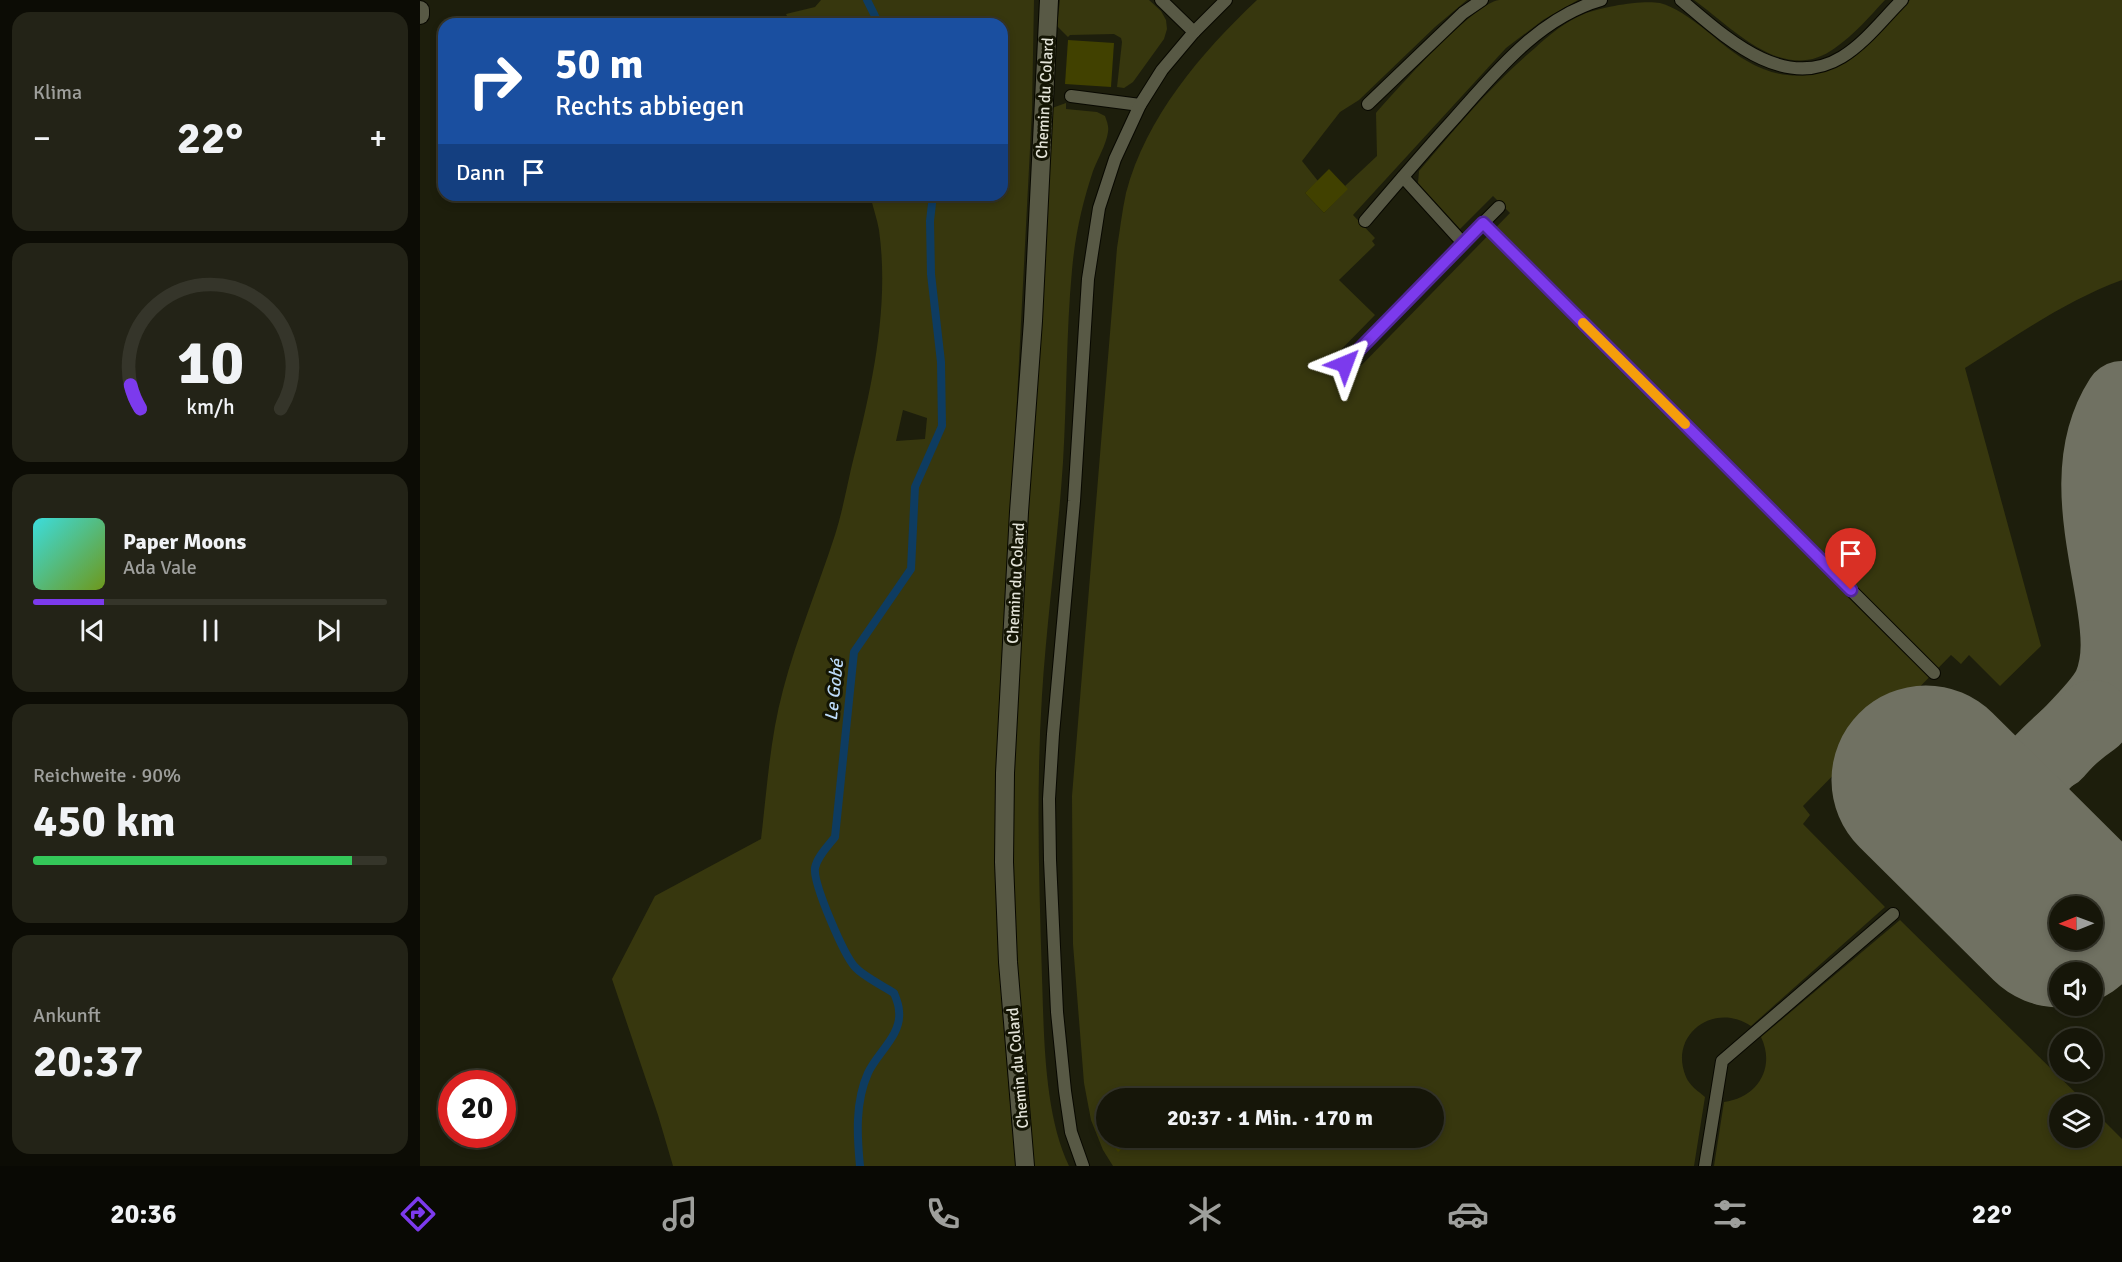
<!DOCTYPE html>
<html lang="de">
<meta charset="utf-8">
<style>
body{margin:0;font-family:Signika,sans-serif;background:#232317;color:#f1f3f6;height:100vh;display:flex;flex-direction:column;font-size:22px;white-space:nowrap}
*{box-sizing:border-box;margin:0}
p{font-size:20px;color:#9e9f9c}
.icon{flex:none;width:33px;height:33px;fill:none;stroke:currentColor;stroke-width:2;stroke-linecap:round;stroke-linejoin:round}
.map{position:relative;flex:1;overflow:hidden}
.sheet{display:flex;flex-direction:column;gap:12px;padding:12px;background:#0c0c05;width:420px}
.sheet>*{flex:none}
.top-card{position:absolute;left:18px;top:18px;width:570px;height:183px;border-radius:18px;box-shadow:0 3px 9px #0003,0 0 0 2px #35352a;background:#1a4fa0;color:#fff;overflow:hidden}
.needle{width:39px;rotate:269deg}
.fabs{position:absolute;left:1629px;top:896px;display:grid;gap:12px}
.fabs a{display:grid;place-items:center;width:54px;height:54px;border-radius:50%;background:#161609;box-shadow:0 3px 9px #0003,0 0 0 2px #35352a;font-size:30px}
.speed{position:absolute;left:18px;top:1070px;display:flex;gap:12px;font-size:30px;font-weight:700;text-align:center}
.speed>*{display:grid;place-content:center;width:78px;height:78px;border-radius:50%;background:#161609;box-shadow:0 3px 9px #0003,0 0 0 2px #35352a;line-height:1}
.speed .limit{border:9px solid #d22;background:#fff;color:#111}
.pin{position:absolute;display:grid;place-items:center;width:51px;height:51px;color:#fff;margin:-62px -26px;border-radius:50% 50% 50% 0;rotate:-45deg;box-shadow:0 0 6px #0007}
.pin .icon{rotate:45deg}
.me{position:absolute;width:66px;margin:-33px;rotate:44deg;stroke-linejoin:round;filter:drop-shadow(0 0 4px #0008)}
.turn{display:flex;align-items:center;gap:21px;height:126px;padding:0 18px;font-size:27px}
.turn .icon{width:78px;height:78px;stroke-width:2.5}
.turn b{display:block;font-size:42px;line-height:51px}
.then{display:flex;align-items:center;height:57px;padding:0 18px;background:#0003;gap:12px;font-size:22px}
.big{font-size:45px;font-weight:800;line-height:1.1}
.sheet .tile{flex:1;display:flex;flex-direction:column;justify-content:center;gap:9px;min-width:0;padding:0 21px;border-radius:18px;background:#232317}
.sheet .dial{align-items:center;gap:0}
.dial svg{height:156px;overflow:visible;fill:none;stroke:#35352a;stroke-width:7;stroke-linecap:round;text-anchor:middle}
.dial text{fill:#f1f3f6;stroke:none}
.song{display:flex;align-items:center;gap:18px}
.cover{width:72px;height:72px;border-radius:9px;background:linear-gradient(135deg,hsl(180 70% 55%),hsl(80 70% 35%))}
.played{height:6px;border-radius:3px;background:linear-gradient(90deg,#7c3aed 20%,#35352a 20%)}
.keys{display:flex;justify-content:space-around;direction:ltr}
.heat{display:flex;justify-content:space-between;align-items:center;font-size:33px;direction:ltr}
.charge{height:9px;border-radius:4px;background:linear-gradient(90deg,#34c759 90%,#35352a 0)}
.trip{position:absolute;left:676px;top:1088px;width:348px;height:60px;border-radius:30px;background:#161609;box-shadow:0 3px 9px #0003,0 0 0 2px #35352a;font-weight:800;line-height:60px;text-align:center}
.tab-bar{display:flex;height:96px;justify-content:space-around;align-items:center;background:#090904;color:#9e9f9c}
.tab-bar .icon{width:42px;height:42px}
.tab-bar .selected{color:#7c3aed}
.tab-bar b{font-size:27px;color:#f1f3f6}
main{display:flex;flex:1;min-height:0}
.map>svg:first-child{display:block}
.green{fill:#37370e;fill-rule:evenodd}
.lines{fill:none;stroke-linecap:round;stroke-linejoin:round}
.stream{stroke:#0e3c61;stroke-width:8}
.taxiway{stroke:#707162;stroke-width:76}
.runway{stroke:#707162;stroke-width:189}
.building{fill:#414100}
.lane-casing{stroke:#080800;stroke-width:14}
.street-casing{stroke:#080800;stroke-width:20}
.lane{stroke:#585945;stroke-width:12}
.street{stroke:#585945;stroke-width:18}
.route-casing{stroke:#51269a;stroke-width:15}
.route{stroke:#7c3aed;stroke-width:10}
.slow{stroke:#f59e0b;stroke-width:10}
.labels{text-anchor:middle;stroke-width:6;stroke-linejoin:round;paint-order:stroke}
.street-label{font-size:16px;fill:#e3e3d8;stroke:#141504}
.water-label{font-size:18px;font-style:italic;fill:#bddbf9;stroke:#141504}
</style>
<main>
<section class="sheet">
<div class="tile"><p>Klima</p>
<div class="heat"><a>−</a><b class="big">22°</b><a>+</a></div>
</div>
<div class="tile dial"><svg viewBox="0 0 100 80">
<path d="M14 69A42 42 0 1 1 86 69"/>
<path d="M14 69A42 42 0 0 1 9 57" stroke="#7c3aed"/>
<text x="50" y="56" font-size="32" font-weight="700">10</text>
<text x="50" y="72" font-size="11">km/h</text>
</svg></div>
<div class="tile">
<div class="song"><i class="cover"></i><div><b>Paper Moons</b><p>Ada Vale</p></div></div>
<div class="played"></div>
<div class="keys"><svg class="icon" aria-label="previous" viewBox="0 0 24 24"><path d="M18 5L8 12l10 7zM5 5v14"/></svg><svg class="icon" aria-label="pause" viewBox="0 0 24 24"><path d="M8 5v14M16 5v14"/></svg><svg class="icon" aria-label="next" viewBox="0 0 24 24"><path d="M6 5l10 7-10 7zM19 5v14"/></svg></div>
</div>
<div class="tile"><p>Reichweite · 90%</p><b class="big">450 km</b><div class="charge"></div></div>
<div class="tile"><p>Ankunft</p><b class="big">20:37</b></div>
</section>
<div class="map">
<svg width="1702" height="1166" viewBox="0 0 1702 1166">
<rect width="100%" height="100%" fill="#1d1e0c"/>
<g class="green">
<path d="M 401,0 L 614,0 L 612,110 L 576,805 C 576,926 584,1046 596,1166 L 253,1166 L 238,1115 L 192,979 L 235,896 L 341,839 C 347,789 350,738 363,690 C 377,637 398,587 415,535 C 422,513 426,491 431,469 C 451,392 470,309 459,230 C 457,219 453,207 450,195 L 582,195 L 582,24 L 371,24 L 366,14 L 395,7 ZM 483,410 L 507,418 L 505,439 L 476,441 Z"/>
<polygon points="640,0 729,0 741,11 746,20 747,29 744,39 713,82 704,88 697,87 702,42 701,38 694,34 650,35 648,37 637,26"/>
<path d="M 837,0 L 1047,0 L 1015,27 L 939,100 L 920,112 L 882,161 L 898,181 L 885,193 L 904,213 L 927,189 L 925,186 L 957,156 L 956,113 C 975,91 1054,3 1079,0 C 1102,0 1133,0 1158,0 L 1123,20 L 1086,48 L 933,215 L 955,238 L 952,241 L 955,245 L 919,280 L 955,315 L 911,360 L 930,377 L 1090,213 L 1073,196 L 1040,229 L 998,183 L 999,171 C 1036,128 1072,84 1115,48 C 1129,35 1146,21 1164,14 C 1182,7 1220,0 1240,3 C 1255,7 1270,18 1283,28 C 1297,39 1311,52 1327,61 C 1362,82 1400,80 1434,57 L 1490,0 L 1702,0 L 1702,280 C 1645,301 1596,336 1545,368 L 1621,646 L 1580,686 L 1549,655 L 1541,664 L 1531,655 L 1383,806 L 1390,815 L 1383,824 L 1465,907 L 1331,1026 C 1294,1001 1248,1035 1266,1077 C 1270,1086 1278,1091 1285,1097 L 1274,1166 L 693,1166 L 683,1150 L 671,1120 L 664,1083 L 653,944 L 652,796 L 697,248 C 700,230 702,211 706,193 C 726,117 781,53 837,0 ZM 687,1098 L 1014,1098 L 1014,1137 L 687,1137 Z"/>
<path d="M 1274,0 L 1465,0 C 1450,16 1434,35 1415,48 C 1364,86 1313,28 1274,0 Z"/>
<path d="M 646,103 L 646,109 L 677,112 L 685,116 C 687,122 689,126 688,132 C 686,145 678,158 673,171 C 662,204 655,236 652,270 C 646,334 647,398 643,462 C 638,540 627,617 622,695 C 616,789 619,883 622,977 C 624,1035 624,1114 649,1166 L 611,1166 L 594,962 L 589,783 L 632,108 Z"/>
<path d="M 1480,920 L 1667,1104 L 1640,1104 L 1640,1137 L 1672,1137 L 1673,1110 L 1702,1139 L 1702,1166 L 1294,1166 L 1304,1102 C 1337,1098 1356,1068 1341,1037 Z"/>
</g>
<g class="lines">
<g class="stream">
<polyline points="447,0 459,24"/>
<path d="M 440,1166 C 437,1136 435,1102 448,1073 C 457,1053 482,1035 479,1011 C 479,1005 476,998 474,993 C 463,986 443,976 435,967 C 424,955 393,884 395,868 C 397,857 408,846 415,837 L 434,652 L 491,569 L 495,487 L 522,426 L 521,362 L 511,274 L 510,221 L 513,195"/>
</g>
<g class="taxiway">
<path d="M 1635,752 C 1651,733 1681,707 1691,686 C 1702,660 1699,632 1695,605 C 1685,538 1662,461 1702,399"/>
<path d="M 1558,831 C 1593,795 1631,747 1673,718"/>
</g>
<polyline class="runway" points="1506,780 1640,913"/>
</g>
<g class="building">
<polygon points="648,40 694,43 691,87 645,84"/>
<polygon points="909,169 928,189 904,213 885,193"/>
<polygon points="694,1137 701,1137 708,1144 698,1152 689,1141"/>
</g>
<g class="lines">
<g class="lane-casing">
<g id="lane">
<polyline points="741,0 774,32"/>
<path d="M 1261,0 C 1304,36 1363,93 1422,57 C 1445,43 1463,19 1482,0"/>
<polyline points="651,96 720,105"/>
<polyline points="948,104 1043,13 1062,0"/>
<polyline points="983,177 1043,243 1079,207"/>
<path d="M 945,221 C 974,187 1003,153 1033,120 C 1075,73 1118,18 1181,0"/>
<polyline points="1063,223 1514,673"/>
<polyline points="925,364 1043,243"/>
<polyline points="663,1166 651,1132 645,1091 637,1012 630,860 629,799 633,734 654,501 668,279 679,208 695,159 720,105 742,70 774,32 806,0"/>
<polyline points="1285,1166 1302,1061 1473,914"/>
</g>
</g>
<g class="street-casing">
<g id="street">
<polyline points="0,10 0,15"/>
<polyline points="605,1166 588,962 584,862 585,773 599,512 613,321 629,0"/>
</g>
</g>
<use href="#lane" class="lane"/>
<use href="#street" class="street"/>
</g>
<g class="lines">
<g class="route-casing">
<polyline id="route" points="925,364 1063,223 1431,590"/>
</g>
<use href="#route" class="route"/>
<polyline class="slow" points="1163,323 1265,424"/>
</g>
<g class="labels">
<g class="street-label">
<text transform="translate(624 98) rotate(-87)" y="6">Chemin du Colard</text>
<text transform="translate(595 583) rotate(-87)" y="6">Chemin du Colard</text>
<text transform="translate(597 1068) rotate(-95)" y="6">Chemin du Colard</text>
</g>
<g class="water-label">
<text transform="translate(414 690) rotate(-84)" y="6">Le Gobé</text>
</g>
</g>
</svg>
<div class="fabs">
<a><svg class="needle" viewBox="-14 -14 28 28"><path d="M0-13l5 13h-10z" fill="#e53935"/><path d="M0 13l5-13h-10z" fill="#9e9f9c"/></svg></a>
<a><svg class="icon" aria-label="sound" viewBox="0 0 24 24"><path d="M4 9h4l5-4v14l-5-4H4zM17 9q2 3 0 6"/></svg></a>
<a><svg class="icon" aria-label="search" viewBox="0 0 24 24"><circle cx="10" cy="10" r="6"/><path d="M15 15l6 6"/></svg></a>
<a><svg class="icon" aria-label="layers" viewBox="0 0 24 24"><path d="M12 4l9 5-9 5-9-5zM3 14l9 5 9-5"/></svg></a>
</div>
<div class="speed"><div class="limit">20</div></div>
<div class="pin" style="left:1431px;top:590px;background:#d93025"><svg class="icon" aria-label="arrive" viewBox="0 0 24 24"><path d="M6 21V4h12l-3 4 3 4H6"/></svg></div>
<svg class="me" style="left:925px;top:364px" viewBox="-20 -20 40 40"><path d="M0-17L14 15 0 8-14 15z" fill="#7c3aed" stroke="#fff" stroke-width="4"/></svg>
<div class="trip">20:37 · 1 Min. · 170 m</div>
<div class="top-card">
<div class="turn"><svg class="icon" aria-label="right" viewBox="0 0 24 24"><path d="M7 20v-9h11M14 6l5 5-5 5"/></svg><div><b>50 m</b>Rechts abbiegen</div></div>
<div class="then">Dann<svg class="icon" aria-label="arrive" viewBox="0 0 24 24"><path d="M6 21V4h12l-3 4 3 4H6"/></svg></div>
</div>
</div>
</main>
<nav class="tab-bar">
<b>20:36</b>
<svg class="icon selected" aria-label="directions" viewBox="0 0 24 24"><path d="M12 3l9 9-9 9-9-9zM9 14v-3h6M13 9l2 2-2 2"/></svg>
<svg class="icon" aria-label="music" viewBox="0 0 24 24"><path d="M9 18V5l10-2v13"/><circle cx="6" cy="18" r="3"/><circle cx="16" cy="16" r="3"/></svg>
<svg class="icon" aria-label="phone" viewBox="0 0 24 24"><path d="M5 4h4l2 5-3 2q2 4 5 5l2-3 5 2v4C11 20 4 13 5 4z"/></svg>
<svg class="icon" aria-label="climate" viewBox="0 0 24 24"><path d="M12 3v18M4 7l16 10M4 17L20 7"/></svg>
<svg class="icon" aria-label="car" viewBox="0 0 24 24"><path d="M5 17H2v-5l4-1 3-4h7l3 4 3 1v5h-3M9 17h6M6 11h13"/><circle cx="7" cy="17" r="2"/><circle cx="17" cy="17" r="2"/></svg>
<svg class="icon" aria-label="filters" viewBox="0 0 24 24"><path d="M4 7h16M4 17h16"/><circle cx="9" cy="7" r="2"/><circle cx="15" cy="17" r="2"/></svg>
<b>22°</b>
</nav>
